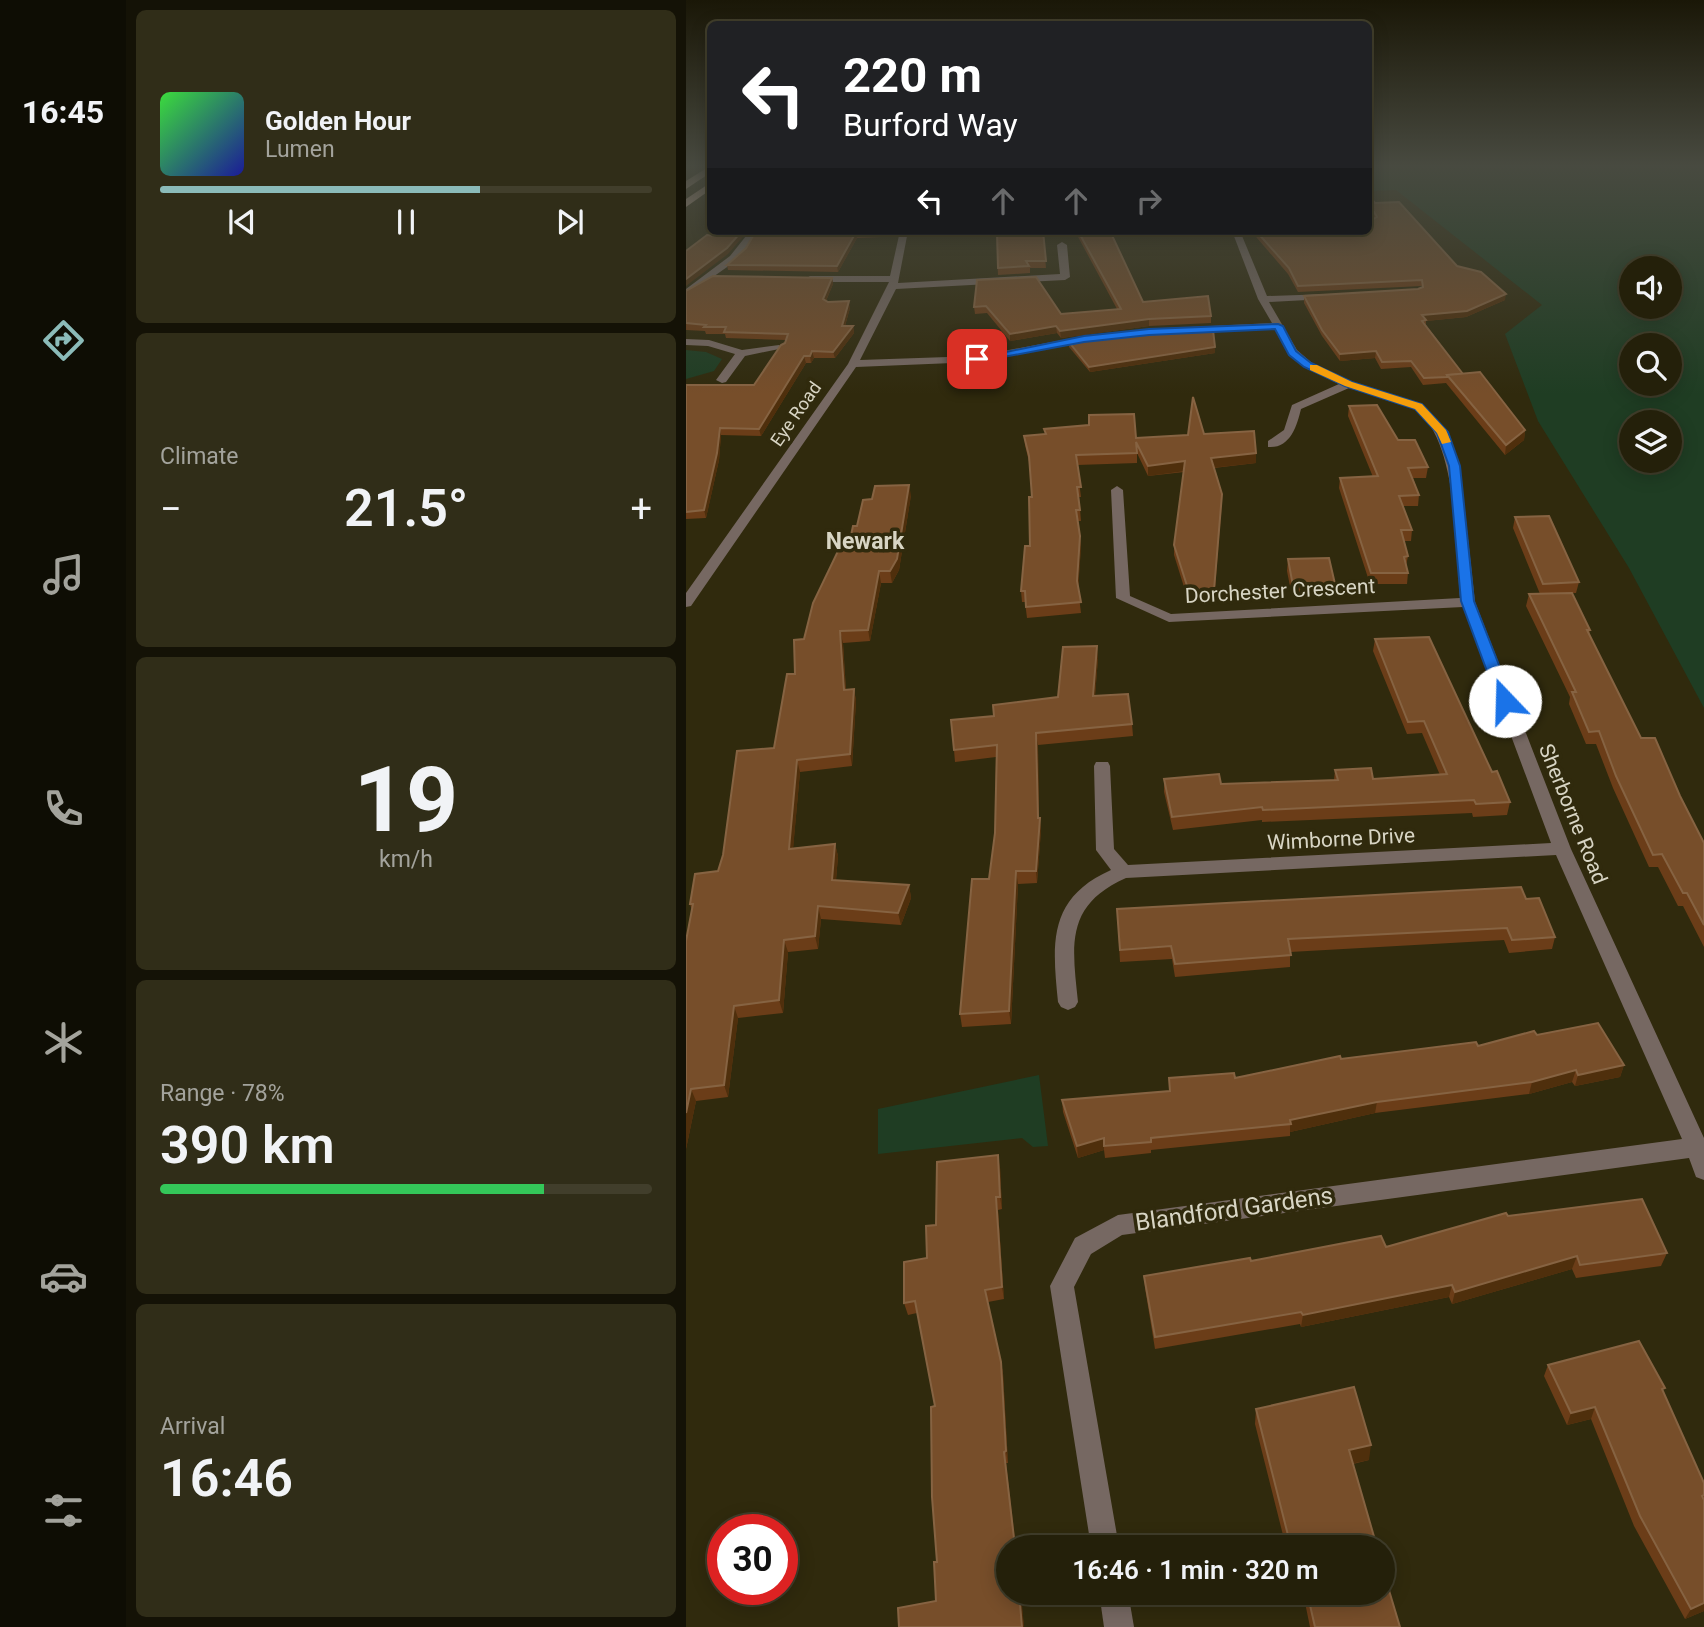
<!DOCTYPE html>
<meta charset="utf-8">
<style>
body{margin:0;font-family:Roboto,sans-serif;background:#302d18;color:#f1f3f6;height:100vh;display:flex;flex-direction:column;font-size:26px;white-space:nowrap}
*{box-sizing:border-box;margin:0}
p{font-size:23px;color:#a3a39c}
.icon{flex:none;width:38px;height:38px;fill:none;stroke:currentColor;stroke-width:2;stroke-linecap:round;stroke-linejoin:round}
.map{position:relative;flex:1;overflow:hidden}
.side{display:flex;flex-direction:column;gap:10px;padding:10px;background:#141206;width:560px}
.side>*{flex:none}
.guide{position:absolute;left:21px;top:21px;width:665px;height:214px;border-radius:10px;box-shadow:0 4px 18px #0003,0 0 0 2px #413e2b;background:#202124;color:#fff;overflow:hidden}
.tools{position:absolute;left:933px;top:256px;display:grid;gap:14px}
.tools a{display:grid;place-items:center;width:63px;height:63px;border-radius:50%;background:#24200a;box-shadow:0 4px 18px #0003,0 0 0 2px #413e2b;font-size:35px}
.speed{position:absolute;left:21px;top:1514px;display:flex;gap:14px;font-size:35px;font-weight:700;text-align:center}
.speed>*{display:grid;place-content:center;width:91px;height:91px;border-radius:50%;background:#24200a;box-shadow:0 4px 18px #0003,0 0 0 2px #413e2b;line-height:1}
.speed .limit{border:10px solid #d22;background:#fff;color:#111}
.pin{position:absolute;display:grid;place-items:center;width:60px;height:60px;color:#fff;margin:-30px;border-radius:14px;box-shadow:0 4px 10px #0006}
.me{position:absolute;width:77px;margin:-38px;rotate:339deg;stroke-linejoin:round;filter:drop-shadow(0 0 5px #0008)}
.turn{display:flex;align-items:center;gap:24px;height:147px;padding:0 21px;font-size:32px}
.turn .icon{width:91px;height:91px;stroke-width:2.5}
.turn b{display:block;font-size:49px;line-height:60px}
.lanes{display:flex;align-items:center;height:66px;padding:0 21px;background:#0003;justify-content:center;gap:35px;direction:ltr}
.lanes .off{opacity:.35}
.big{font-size:52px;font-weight:600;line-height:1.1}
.side .tile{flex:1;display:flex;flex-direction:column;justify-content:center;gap:10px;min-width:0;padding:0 24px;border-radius:10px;background:#302d18}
.side .dial{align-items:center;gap:0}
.dial b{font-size:91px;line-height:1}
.song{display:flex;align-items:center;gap:21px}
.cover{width:84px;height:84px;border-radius:10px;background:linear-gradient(135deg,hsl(120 70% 55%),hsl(240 70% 35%))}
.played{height:7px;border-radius:4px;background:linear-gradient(90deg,#8bbbb9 65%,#413e2b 65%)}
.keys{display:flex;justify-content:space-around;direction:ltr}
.heat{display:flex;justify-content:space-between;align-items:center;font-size:38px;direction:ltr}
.charge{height:10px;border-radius:5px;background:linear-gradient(90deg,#34c759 78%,#413e2b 0)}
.trip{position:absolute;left:310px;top:1535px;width:399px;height:70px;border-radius:35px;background:#24200a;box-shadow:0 4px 18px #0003,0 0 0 2px #413e2b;font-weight:600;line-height:70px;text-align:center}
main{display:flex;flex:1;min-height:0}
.tab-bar{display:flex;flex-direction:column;width:126px;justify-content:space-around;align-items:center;background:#0e0d04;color:#a3a39c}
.tab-bar .icon{width:49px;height:49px}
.tab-bar .on{color:#8bbbb9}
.tab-bar b{font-size:32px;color:#f1f3f6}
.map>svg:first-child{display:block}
.green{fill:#1f3d23;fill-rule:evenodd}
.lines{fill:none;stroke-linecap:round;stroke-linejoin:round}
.minor{fill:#766862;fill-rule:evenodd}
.highway{fill:#e2bfaf;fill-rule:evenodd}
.wall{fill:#6b3d18}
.shaded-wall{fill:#4f2f0c}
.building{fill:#774e2a;stroke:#866342;stroke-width:2}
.route{fill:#1a73e8;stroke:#114b97;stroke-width:2}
.slow{fill:#f59e0b}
.labels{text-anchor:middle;stroke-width:7;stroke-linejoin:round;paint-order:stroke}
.far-street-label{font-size:18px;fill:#d8d5c4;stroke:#302a0d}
.street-label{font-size:21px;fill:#d8d5c4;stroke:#302a0d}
.far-district-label{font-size:23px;font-weight:bold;fill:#d8d5c4;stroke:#302a0d}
.near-street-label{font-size:24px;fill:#d8d5c4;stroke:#302a0d}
</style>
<main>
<nav class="tab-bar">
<b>16:45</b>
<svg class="icon on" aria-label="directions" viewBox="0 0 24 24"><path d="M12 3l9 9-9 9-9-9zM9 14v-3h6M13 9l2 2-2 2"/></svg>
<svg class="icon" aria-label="music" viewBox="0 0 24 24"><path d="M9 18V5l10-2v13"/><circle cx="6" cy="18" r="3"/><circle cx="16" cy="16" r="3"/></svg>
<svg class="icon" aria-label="phone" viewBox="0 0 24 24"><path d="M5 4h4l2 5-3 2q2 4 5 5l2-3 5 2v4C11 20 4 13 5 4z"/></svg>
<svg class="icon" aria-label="climate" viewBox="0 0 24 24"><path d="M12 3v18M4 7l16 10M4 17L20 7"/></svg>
<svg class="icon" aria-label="car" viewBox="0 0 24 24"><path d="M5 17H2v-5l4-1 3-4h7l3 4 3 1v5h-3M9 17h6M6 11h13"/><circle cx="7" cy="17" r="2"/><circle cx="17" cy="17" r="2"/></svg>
<svg class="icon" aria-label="filters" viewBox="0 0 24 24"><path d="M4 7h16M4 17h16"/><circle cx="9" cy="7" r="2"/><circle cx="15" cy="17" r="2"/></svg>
</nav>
<section class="side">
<div class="tile">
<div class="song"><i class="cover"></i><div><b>Golden Hour</b><p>Lumen</p></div></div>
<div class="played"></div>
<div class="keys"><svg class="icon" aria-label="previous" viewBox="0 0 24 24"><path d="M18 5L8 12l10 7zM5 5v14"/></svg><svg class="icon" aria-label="pause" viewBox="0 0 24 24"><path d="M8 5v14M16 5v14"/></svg><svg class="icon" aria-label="next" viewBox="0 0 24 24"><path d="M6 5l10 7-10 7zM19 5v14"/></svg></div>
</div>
<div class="tile"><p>Climate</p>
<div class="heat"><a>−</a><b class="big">21.5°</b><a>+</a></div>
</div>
<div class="tile dial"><b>19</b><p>km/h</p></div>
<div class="tile"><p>Range · 78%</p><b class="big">390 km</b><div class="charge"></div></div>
<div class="tile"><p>Arrival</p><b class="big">16:46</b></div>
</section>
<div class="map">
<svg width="1018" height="1627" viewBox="0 0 1018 1627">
<rect width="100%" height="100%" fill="#302a0d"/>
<g class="green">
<path d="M 682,166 L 1018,166 L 1018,708 L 943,568 L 852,421 L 819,334 L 856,305 L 710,190 L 683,191 ZM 945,268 L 984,268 L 984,306 L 945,306 ZM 945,345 L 984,345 L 984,383 L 945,383 ZM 945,422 L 984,422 L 984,460 L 945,460 Z"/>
<polygon points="0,350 20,352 36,359 28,371 0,379"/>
<polygon points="353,1075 362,1146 347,1147 336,1138 192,1154 192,1109"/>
</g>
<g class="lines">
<g class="minor">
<polygon points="64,231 72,231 51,260 0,296 0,289 44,256"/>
<path d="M 214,231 L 222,231 L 212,283 L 374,274 L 371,245 L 376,242 L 381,245 L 384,277 L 379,280 L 210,289 L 174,360 L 291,356 L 398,336 L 463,329 L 586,323 L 572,299 L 546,231 L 554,231 L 581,296 L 643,294 L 643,298 L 640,299 L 583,302 L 611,350 L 626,363 L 666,382 L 737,405 L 762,432 L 774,466 L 789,602 L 885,849 L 1018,1138 L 1018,1180 L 1010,1177 L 1003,1158 L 436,1235 L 405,1254 L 388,1287 L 433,1547 L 405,1547 L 364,1286 L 389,1238 L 432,1215 L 996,1139 L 870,855 L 440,878 C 379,905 386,945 392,1002 L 389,1007 L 382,1010 L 375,1007 L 372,1002 C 366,943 362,898 425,870 L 410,850 L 408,766 L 410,762 L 422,762 L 424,766 L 428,849 L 442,865 L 865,843 L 777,607 L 483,622 L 430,598 L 425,490 L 431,486 L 437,490 L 444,596 L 485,614 L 774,598 C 770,550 772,438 729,410 C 716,401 679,393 663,388 L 615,409 C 611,426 604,449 582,447 L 582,441 L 598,430 L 606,405 L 653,384 C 618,367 608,364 589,329 L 463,335 L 398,342 L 291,362 L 170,367 L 5,606 L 0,607 L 0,593 L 162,364 L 203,282 L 124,282 L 119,279 L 124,276 L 204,276 Z"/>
<polygon points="0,339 23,340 56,350 93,345 98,348 59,356 40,382 36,383 30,380 49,354 22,346 0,345"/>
<polygon points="413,1592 442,1592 448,1627 418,1627"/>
</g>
<g class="highway">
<polygon points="24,166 24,173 0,189 0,181"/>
<polygon points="24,183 24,190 0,207 0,199"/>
</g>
</g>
<g class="wall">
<polygon points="682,195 689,203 771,266 819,300 780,317 740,321 740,325 777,374 839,430 838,440 819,455 760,383 737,385 725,367 695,369 689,358 654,361 636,336 618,303 618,296 732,289 736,288 736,286 612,292 602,274 565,231 682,231 688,219 688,217 682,217"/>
<polygon points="70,231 197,231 196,237 171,238 152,272 42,270 41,265 60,248"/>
<polygon points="310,231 357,231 360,268 344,268 344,273 312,275"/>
<polygon points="391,231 424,231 457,302 525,316 525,323 463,326 375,338 371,333 324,341 301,313 289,314 288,307 291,280 375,314 431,309 391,235"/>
<polygon points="146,278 147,284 140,301 164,308 159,326 167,326 168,333 149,358 128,358 125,363 120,363 75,436 35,435 33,460 20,518 0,519 0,385 68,385 100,340 40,338 39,334 20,334 19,331 0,330 0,291"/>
<polygon points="383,342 529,347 529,353 404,372 383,347"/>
<polygon points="663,406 712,440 742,467 740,478 727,478 733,495 732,506 717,506 726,530 725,541 718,541 722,556 720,566 722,573 721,584 684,584 653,488 654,478 687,477 662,416"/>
<polygon points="358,429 450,438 518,434 570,453 570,463 528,468 536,494 528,601 503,603 488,555 488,545 498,472 462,476 451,453 451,463 391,465 395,497 393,497 395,521 392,521 395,547 392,588 395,613 341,618 339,602 336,602 335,591 344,546 346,497 344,466 339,445 338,436 359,434"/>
<polygon points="225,495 213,570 206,583 195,583 184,641 157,643 160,690 168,689 170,701 166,766 114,772 107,848 149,844 152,856 150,880 223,885 225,898 215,925 135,919 132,949 102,952 97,1013 52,1018 42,1097 10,1101 0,1149 6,911 4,904 32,871 88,748 118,639 162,549 171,526"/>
<polygon points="829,517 893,582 890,593 886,593 904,630 903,635 955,738 994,796 1018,843 1018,947 997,906 992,906 972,867 963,867 927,788 910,744 900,744 883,704 884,697 840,606 843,594 854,594 827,528"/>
<polygon points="602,559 649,584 648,596 606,597 601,571"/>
<polygon points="689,639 806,772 824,802 821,815 787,817 786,813 576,822 576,820 487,830 478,792 478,779 535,784 648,780 649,770 687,779 754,775 736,733 721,734 687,651"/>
<polygon points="412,658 409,696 446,724 447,736 352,745 353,818 355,830 351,883 332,884 325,1024 276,1027 274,1014 303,879 309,833 310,757 269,762 268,750 308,716 372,697"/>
<polygon points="840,899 869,937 866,949 823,953 818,940 604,952 604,967 489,977 486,959 434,962 431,909"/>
<polygon points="851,1035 938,1065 934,1077 889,1086 886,1082 843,1094 689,1113 604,1132 604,1136 465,1150 465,1153 419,1158 418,1150 392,1158 377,1112 376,1100 483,1091 483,1078 549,1078 655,1059 792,1046"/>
<polygon points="314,1167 316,1209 312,1210 318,1299 302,1302 317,1373 322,1463 320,1463 338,1627 213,1627 250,1601 251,1562 249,1406 231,1313 222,1315 218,1303 241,1258"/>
<polygon points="822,1216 981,1253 975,1266 890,1278 886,1269 766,1304 763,1297 615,1327 614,1324 469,1349 459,1288 458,1276 565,1261 700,1247"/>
<polygon points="862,1365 977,1391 1018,1483 1018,1611 999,1619 948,1526 905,1419 881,1425 858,1376"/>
<polygon points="570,1409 683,1460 667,1464 691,1547 600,1547 569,1424"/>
<polygon points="611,1592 696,1592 714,1627 624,1627 617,1593 611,1594"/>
</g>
<g class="shaded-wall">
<polygon points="56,231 62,231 42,254 0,286 0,279"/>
<polygon points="170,232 171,238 152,272 151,266"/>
<polygon points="146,278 147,284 138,305 137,299"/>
<polygon points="820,294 819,300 780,317 740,321 736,315"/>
<polygon points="163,301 164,308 157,332 156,326"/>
<polygon points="463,319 463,326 375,338 374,331"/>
<polygon points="167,326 168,333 149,358 147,352"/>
<polygon points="370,326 371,333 324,341 324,334"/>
<polygon points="529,347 529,353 404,372 403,367"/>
<polygon points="126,351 128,358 125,363 124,356"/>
<polygon points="690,351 689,358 654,361 654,354"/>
<polygon points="118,356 120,363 75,436 73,429"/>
<polygon points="34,428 35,435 33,460 20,518 18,510"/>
<polygon points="839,430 838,440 819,455 820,445"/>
<polygon points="570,453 570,463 525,468 525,458"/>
<polygon points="499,461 499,471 462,476 462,466"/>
<polygon points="223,485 225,495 213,570 206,583 204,571"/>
<polygon points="536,494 536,504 528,601 528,590"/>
<polygon points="394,536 395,547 392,592 391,581"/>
<polygon points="193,571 195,583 184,641 182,630"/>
<polygon points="154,631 157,643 160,702 158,690"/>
<polygon points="411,646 412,658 408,709 407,696"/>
<polygon points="168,689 170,701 166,766 164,754"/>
<polygon points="350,733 352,745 353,830 352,818"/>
<polygon points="111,760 114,772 106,861 103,849"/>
<polygon points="354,818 355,830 351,883 350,871"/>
<polygon points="149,844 152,856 149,892 146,880"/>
<polygon points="330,871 332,884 325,1024 323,1011"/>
<polygon points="223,885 225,898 215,925 212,913"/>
<polygon points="132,906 135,919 132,949 129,936"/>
<polygon points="98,940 102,952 97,1013 93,1000"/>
<polygon points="48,1006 52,1018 42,1097 38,1085"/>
<polygon points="938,1065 934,1077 889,1086 892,1075"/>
<polygon points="890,1070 886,1082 843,1094 846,1082"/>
<polygon points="5,1089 10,1101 0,1149 0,1113"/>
<polygon points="691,1102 689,1113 604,1132 604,1120"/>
<polygon points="418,1138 418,1150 392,1158 391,1146"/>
<polygon points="312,1155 314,1167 316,1209 314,1197"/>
<polygon points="310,1197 312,1210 318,1299 316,1287"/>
<polygon points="891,1256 886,1269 766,1304 769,1292"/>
<polygon points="766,1285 763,1297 615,1327 617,1315"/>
<polygon points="315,1362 317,1373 322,1463 320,1451"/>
<polygon points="909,1407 905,1419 881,1425 885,1413"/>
<polygon points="685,1445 683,1460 660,1465 663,1450"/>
<polygon points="318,1452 320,1463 330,1547 329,1547"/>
<polygon points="333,1592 335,1592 338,1627 336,1627"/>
<polygon points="1018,1603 1018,1611 999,1619 1005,1609"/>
</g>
<g class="building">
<polygon points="682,195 689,203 713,202 771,266 795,272 820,294 781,311 736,315 740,320 736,321 777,374 761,375 761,377 738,378 725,361 696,362 690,351 654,354 636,330 618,296 732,289 737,287 736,280 612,286 603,268 570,231 682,231 682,222 691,217 688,212 682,211"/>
<polygon points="31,231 56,231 41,248 0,279 0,251 21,235 29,236"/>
<polygon points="70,231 194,231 170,232 151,266 41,265 60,248"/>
<polygon points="311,231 357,231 360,261 340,261 343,266 312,268"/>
<polygon points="392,231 424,231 457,302 522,296 525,316 463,319 374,331 370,326 324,334 300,306 288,307 291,280 350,277 375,314 435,309"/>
<polygon points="27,276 146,278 137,299 142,302 163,301 156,326 167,326 147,352 126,351 124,356 118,356 73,429 34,428 31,453 18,510 0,512 0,385 68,385 95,345 99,343 102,334 38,332 40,327 18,327 20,325 0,323 0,291"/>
<polygon points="527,330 529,347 403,367 383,342 463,333"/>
<polygon points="794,372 839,430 820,445 761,375"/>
<polygon points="507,397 518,434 568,431 570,453 525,458 536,494 528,590 503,592 488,545 499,461 462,466 450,442 451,453 390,455 395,487 391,487 394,510 390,510 394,536 391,581 395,602 340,607 339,591 335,591 339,546 344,546 343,497 346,497 343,456 338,436 360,434 358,429 403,425 403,415 448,414 450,438 502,435"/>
<polygon points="691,405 712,440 729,440 742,467 722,468 733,495 713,496 726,530 715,530 722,556 718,557 722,573 685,573 654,478 692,476 663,406"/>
<polygon points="223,485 211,559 204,571 193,571 182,630 154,631 158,690 168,689 164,754 111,760 103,849 149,844 146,880 223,885 212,913 132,906 129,936 98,940 93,1000 48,1006 38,1085 5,1089 0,1113 0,941 7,904 4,904 9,874 32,871 37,855 51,751 88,748 101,674 109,674 108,640 118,639 127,603 153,549 162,549 167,526 171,526 177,500 186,499 189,486"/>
<polygon points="863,516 893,582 857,584 829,517"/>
<polygon points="643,558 649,584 607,586 602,559"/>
<polygon points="886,593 904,630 901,630 955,738 969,738 994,796 1018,843 1018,925 1001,893 997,893 976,854 967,855 930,776 913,731 903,732 886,692 890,692 843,594"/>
<polygon points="743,637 806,772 811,771 824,802 790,804 788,800 577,810 576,807 486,817 478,779 533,774 535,784 652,780 649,770 685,768 687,779 761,774 738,721 722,722 689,639"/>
<polygon points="411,646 407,696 442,694 446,724 350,733 352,818 354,818 350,871 330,871 323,1011 274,1014 286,879 303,879 309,833 311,745 268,750 265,720 308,716 307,705 372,697 377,647"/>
<polygon points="835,887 840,899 853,898 869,937 826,940 821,928 602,939 605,955 489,964 485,946 434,950 431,909"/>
<polygon points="912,1023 938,1065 892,1075 890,1070 846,1082 691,1102 604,1120 605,1124 465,1138 465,1142 418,1146 418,1138 391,1146 376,1100 484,1091 483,1078 548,1073 549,1078 654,1056 655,1059 790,1042 792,1046 848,1031 851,1035"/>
<polygon points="312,1155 314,1197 310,1197 316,1287 299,1290 315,1362 320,1451 318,1452 329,1547 322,1547 322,1592 333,1592 336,1627 213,1627 212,1608 250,1601 248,1562 251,1562 246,1497 245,1407 249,1406 229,1301 218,1303 218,1262 241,1258 240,1226 250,1225 251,1162"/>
<polygon points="956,1199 981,1253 894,1265 891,1256 769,1292 766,1285 617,1315 615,1312 469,1337 458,1276 564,1258 565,1261 695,1236 700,1247 820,1213 822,1216"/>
<polygon points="953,1341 979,1388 976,1389 1018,1483 1018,1495 1016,1496 1018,1500 1018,1603 1005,1609 954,1516 909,1407 885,1413 862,1365"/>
<polygon points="668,1387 685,1445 663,1450 691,1547 605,1547 570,1409"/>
<polygon points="696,1567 714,1627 629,1627 621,1592 696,1592"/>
</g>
<linearGradient id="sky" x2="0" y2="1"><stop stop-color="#1a1707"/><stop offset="0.42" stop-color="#484a40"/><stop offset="1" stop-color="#484a40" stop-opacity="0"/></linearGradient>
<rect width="1018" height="394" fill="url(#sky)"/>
<polygon class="route" points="592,324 597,326 610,351 625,363 666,382 736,404 762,432 774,466 788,601 827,701 824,704 814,704 812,701 775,601 763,466 751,433 729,409 659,386 618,367 603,355 589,329 463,335 398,342 291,362 286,359 398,336 463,329"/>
<polygon class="slow" points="624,365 631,365 666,382 736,404 760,430 765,442 756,444 751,433 729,409 659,386 624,370"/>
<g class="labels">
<g class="far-street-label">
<text transform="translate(110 414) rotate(-55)" y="6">Eye Road</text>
</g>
<g class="street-label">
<text transform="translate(594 591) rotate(-3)" y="7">Dorchester Crescent</text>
<text transform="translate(887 814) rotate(68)" y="7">Sherborne Road</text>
<text transform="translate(655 839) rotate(-3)" y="7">Wimborne Drive</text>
</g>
<g class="far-district-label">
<text x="179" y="549">Newark</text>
</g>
<g class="near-street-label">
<text transform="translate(548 1209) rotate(-8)" y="8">Blandford Gardens</text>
</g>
</g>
</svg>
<div class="tools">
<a><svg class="icon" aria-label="sound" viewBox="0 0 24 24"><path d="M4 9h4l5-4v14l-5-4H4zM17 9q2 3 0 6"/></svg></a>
<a><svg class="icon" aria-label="search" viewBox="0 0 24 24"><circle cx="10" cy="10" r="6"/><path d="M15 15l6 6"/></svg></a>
<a><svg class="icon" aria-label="layers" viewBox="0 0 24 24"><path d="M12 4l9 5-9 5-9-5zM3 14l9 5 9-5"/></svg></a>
</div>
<div class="speed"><div class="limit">30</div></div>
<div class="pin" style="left:291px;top:359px;background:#d93025"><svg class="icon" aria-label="arrive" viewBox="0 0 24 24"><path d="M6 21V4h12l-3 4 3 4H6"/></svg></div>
<svg class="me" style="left:819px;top:701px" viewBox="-20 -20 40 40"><circle r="19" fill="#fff"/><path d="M0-13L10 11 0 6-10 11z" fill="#1a73e8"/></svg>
<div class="trip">16:46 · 1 min · 320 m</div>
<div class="guide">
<div class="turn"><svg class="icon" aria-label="left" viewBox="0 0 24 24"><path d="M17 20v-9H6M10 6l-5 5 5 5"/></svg><div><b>220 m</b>Burford Way</div></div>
<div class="lanes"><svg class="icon" aria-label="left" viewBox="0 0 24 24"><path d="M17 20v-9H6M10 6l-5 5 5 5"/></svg><svg class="icon off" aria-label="ahead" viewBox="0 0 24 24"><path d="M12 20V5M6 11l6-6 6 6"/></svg><svg class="icon off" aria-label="ahead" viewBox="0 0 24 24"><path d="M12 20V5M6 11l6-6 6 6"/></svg><svg class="icon off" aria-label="right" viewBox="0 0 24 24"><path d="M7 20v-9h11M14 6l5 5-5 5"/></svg></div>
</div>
</div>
</main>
